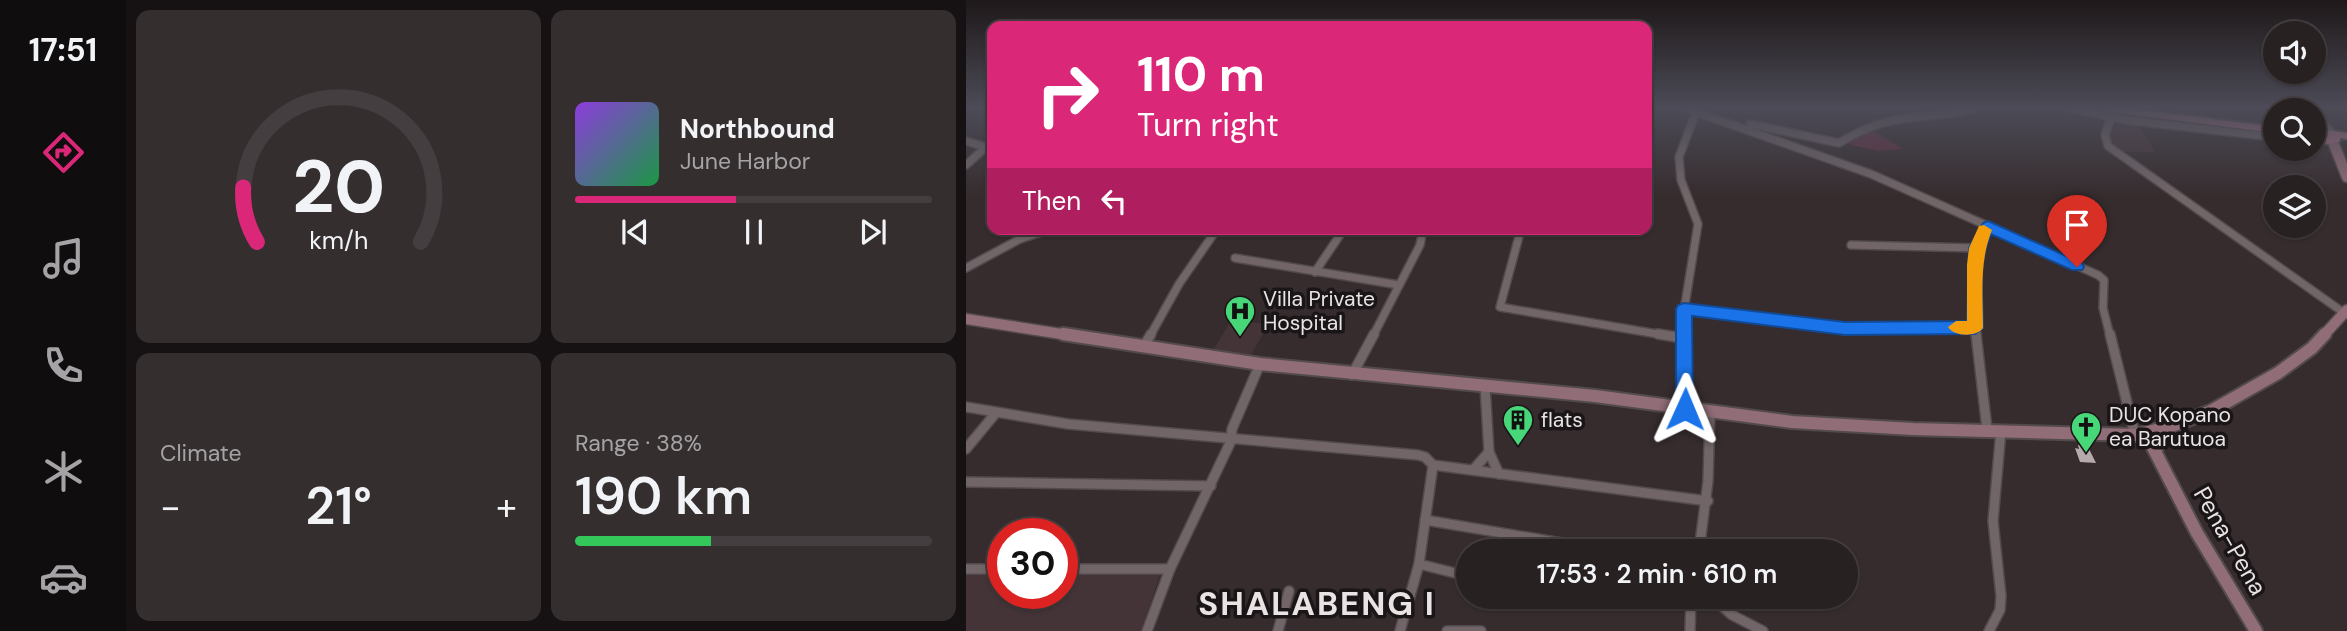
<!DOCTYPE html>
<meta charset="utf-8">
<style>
body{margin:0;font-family:"DM Sans",sans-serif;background:#342e2f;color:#f1f3f6;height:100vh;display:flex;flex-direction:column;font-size:26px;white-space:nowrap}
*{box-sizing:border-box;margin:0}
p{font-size:23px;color:#a5a3a5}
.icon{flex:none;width:38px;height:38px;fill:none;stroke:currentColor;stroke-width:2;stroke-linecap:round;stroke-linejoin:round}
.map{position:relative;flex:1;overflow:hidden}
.side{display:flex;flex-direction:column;gap:10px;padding:10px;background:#161213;width:840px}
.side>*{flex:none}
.top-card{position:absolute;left:21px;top:21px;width:665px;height:214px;border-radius:14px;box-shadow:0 2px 5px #0004,0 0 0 2px #443e40;background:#db2777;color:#fff;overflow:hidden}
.fabs{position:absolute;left:1297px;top:21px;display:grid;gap:14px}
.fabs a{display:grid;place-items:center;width:63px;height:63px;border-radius:50%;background:#282122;box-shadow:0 2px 5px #0004,0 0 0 2px #443e40;font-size:35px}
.speed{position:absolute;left:21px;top:518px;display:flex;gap:14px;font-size:35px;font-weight:700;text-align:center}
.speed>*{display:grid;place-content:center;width:91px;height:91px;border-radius:50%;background:#282122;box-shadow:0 2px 5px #0004,0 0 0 2px #443e40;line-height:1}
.speed .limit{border:10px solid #d22;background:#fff;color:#111}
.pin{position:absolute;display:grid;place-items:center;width:60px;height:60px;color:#fff;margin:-72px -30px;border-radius:50% 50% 50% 0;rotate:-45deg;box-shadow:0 0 7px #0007}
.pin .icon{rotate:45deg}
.me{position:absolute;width:77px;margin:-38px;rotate:1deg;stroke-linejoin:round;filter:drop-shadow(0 0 5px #0008)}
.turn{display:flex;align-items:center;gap:24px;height:147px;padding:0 35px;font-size:32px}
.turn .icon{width:91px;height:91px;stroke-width:2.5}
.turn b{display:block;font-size:49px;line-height:60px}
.then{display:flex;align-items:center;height:66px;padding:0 35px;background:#0003;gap:14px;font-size:26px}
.big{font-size:52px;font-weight:600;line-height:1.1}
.side .widget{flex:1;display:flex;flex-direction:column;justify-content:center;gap:10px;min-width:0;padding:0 24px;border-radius:14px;background:#342e2f}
.side .dial{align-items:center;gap:0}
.dial svg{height:182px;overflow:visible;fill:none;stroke:#443e40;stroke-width:7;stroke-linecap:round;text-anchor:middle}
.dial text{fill:#f1f3f6;stroke:none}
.song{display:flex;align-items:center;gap:21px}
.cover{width:84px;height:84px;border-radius:10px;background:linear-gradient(135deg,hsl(270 70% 55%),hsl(140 70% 35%))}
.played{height:7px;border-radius:4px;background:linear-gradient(90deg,#db2777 45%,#443e40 45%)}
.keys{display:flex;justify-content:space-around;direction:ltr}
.heat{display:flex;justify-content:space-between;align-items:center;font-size:38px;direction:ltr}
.charge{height:10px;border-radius:5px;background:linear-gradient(90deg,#34c759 38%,#443e40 0)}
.side .tiles{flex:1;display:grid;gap:10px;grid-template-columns:repeat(2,1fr)}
.trip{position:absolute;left:490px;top:539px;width:402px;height:70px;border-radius:35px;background:#282122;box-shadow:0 2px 5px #0004,0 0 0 2px #443e40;font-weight:600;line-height:70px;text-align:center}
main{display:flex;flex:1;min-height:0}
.tab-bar{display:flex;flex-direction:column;width:126px;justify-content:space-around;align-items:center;background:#100d0e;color:#a5a3a5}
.tab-bar .icon{width:49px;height:49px}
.tab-bar .selected{color:#db2777}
.tab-bar b{font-size:32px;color:#f1f3f6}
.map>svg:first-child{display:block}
.built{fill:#443438}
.green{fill:#632d3f}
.building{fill:#b7aaad}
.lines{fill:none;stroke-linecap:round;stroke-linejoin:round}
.minor-far1-casing{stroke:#524a4c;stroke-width:10}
.minor-casing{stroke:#524a4c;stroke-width:12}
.secondary-far1-casing{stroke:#524a4c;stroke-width:13}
.secondary-casing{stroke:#524a4c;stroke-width:16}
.primary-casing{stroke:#524a4c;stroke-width:4}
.minor-far1{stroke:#716568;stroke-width:7}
.minor{stroke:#716568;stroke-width:9}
.secondary-far1{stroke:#916d77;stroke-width:10}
.secondary{stroke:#916d77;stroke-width:12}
.primary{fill:#b17587;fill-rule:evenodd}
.route{fill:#1a73e8;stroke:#114b97;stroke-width:2}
.slow{fill:#f59e0b}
.labels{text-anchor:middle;stroke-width:7;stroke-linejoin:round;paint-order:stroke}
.poi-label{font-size:21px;fill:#e9e3e4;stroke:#1a1517;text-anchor:start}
.near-street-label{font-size:24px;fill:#e9e3e4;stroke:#1a1517}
.near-district-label{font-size:33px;font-weight:bold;letter-spacing:2px;fill:#e9e3e4;stroke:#1a1517}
</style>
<main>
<nav class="tab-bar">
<b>17:51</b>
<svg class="icon selected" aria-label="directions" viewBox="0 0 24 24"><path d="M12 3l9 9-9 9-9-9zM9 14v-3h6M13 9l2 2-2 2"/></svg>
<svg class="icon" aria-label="music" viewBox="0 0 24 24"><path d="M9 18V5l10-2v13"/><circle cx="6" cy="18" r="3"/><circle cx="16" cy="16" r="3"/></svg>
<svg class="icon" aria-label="phone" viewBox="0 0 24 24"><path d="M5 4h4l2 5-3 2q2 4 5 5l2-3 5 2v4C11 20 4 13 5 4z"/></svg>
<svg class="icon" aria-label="climate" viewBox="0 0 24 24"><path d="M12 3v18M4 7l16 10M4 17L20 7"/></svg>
<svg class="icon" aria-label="car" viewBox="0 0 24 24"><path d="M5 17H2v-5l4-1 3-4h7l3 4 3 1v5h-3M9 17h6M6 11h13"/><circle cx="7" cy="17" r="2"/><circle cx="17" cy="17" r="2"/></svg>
</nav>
<section class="side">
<div class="tiles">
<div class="widget dial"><svg viewBox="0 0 100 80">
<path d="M14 69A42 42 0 1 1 86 69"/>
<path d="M14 69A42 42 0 0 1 8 45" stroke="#db2777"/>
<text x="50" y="56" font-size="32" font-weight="700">20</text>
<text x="50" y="72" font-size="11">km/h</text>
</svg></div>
<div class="widget">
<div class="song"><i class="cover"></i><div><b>Northbound</b><p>June Harbor</p></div></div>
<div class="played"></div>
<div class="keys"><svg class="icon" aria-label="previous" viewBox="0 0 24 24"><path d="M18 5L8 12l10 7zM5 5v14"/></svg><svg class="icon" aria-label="pause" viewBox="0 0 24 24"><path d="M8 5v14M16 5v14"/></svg><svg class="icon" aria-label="next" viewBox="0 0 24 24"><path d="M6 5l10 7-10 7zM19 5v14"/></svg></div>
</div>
<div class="widget"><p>Climate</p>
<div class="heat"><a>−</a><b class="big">21°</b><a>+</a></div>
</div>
<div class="widget"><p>Range · 38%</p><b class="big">190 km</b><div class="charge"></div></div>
</div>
</section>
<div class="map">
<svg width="1381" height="631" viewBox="0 0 1381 631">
<rect width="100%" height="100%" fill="#362c2e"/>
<g class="built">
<polygon points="1155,124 1173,125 1189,152 1154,152 1145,143 1143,135 1149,127"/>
<polygon points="265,321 303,324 283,358 246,352"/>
<polygon points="195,571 175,631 0,631 0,575 37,574 37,593 96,593 96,573"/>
</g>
<polygon class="green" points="907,131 937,149 912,151 878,143"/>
<polygon class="building" points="1112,445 1121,445 1130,463 1114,462 1109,448 1113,449"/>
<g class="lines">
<g class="minor-far1-casing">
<g id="minor-far1">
<polyline points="719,108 905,174 1132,275 1138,280 1137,308 1144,336"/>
<polyline points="1103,108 1159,120 1299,136"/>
<polyline points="1348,114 1367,134"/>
<polyline points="1145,118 1139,135 1142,146 1381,315"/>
<path d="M 784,124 L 873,143 C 894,130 916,121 941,118 C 964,115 985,116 1007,108"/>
<polyline points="0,141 26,149"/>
<polyline points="0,165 20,147"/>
<polyline points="555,229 534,307 703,336"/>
<polyline points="885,245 1011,248"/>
<polyline points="269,258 433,285"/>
<polyline points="0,268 54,239 85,229"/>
<polyline points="349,272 378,229"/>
<polyline points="718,309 879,328 1009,328"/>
<polyline points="184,336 213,284 251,229"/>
<polyline points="407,336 454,245 457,229"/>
<polyline points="717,336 717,317 732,224 715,180 713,157 730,112"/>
<path d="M 1011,336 C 1007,298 1005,260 1022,226"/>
</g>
</g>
<g class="minor-casing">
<g id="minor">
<polyline points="692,334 717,338"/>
<polyline points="717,334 719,409"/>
<polyline points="1010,334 1021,429"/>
<polyline points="1144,334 1169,435"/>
<polyline points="178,346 185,334"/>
<polyline points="386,375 408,334"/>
<polyline points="0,407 102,424 452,455 459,457 467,465 742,501"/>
<polyline points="0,449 29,414"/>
<polyline points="523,452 533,474"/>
<polyline points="1190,453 1206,426"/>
<polyline points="507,470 523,452 519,386"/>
<polyline points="0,482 245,486"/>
<polyline points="459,520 643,551"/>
<polyline points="733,551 742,481 744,411"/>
<polyline points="453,564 497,575"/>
<polyline points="0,569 37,569"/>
<polyline points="96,569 204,569"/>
<polyline points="746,597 766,615 797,631"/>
<polyline points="181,631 204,569 265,441 266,429 294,364"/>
<polyline points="312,631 323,591"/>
<polyline points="434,631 453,564 467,465"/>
<polyline points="481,631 515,631"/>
<polyline points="724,631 725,597"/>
<polyline points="1023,631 1034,610 1035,596 1027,521 1035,430"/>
</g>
</g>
<g class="secondary-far1-casing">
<g id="secondary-far1">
<polyline points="1367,142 1381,177"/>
<polyline points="0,319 108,336"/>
<polyline points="1357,336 1381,310"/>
</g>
</g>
<g class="secondary-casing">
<g id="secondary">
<polyline points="97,334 294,364 629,396 826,422 947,429 1169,435 1206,426 1245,411 1312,373 1346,348 1359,334"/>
<polyline points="1180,434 1231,533 1290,631"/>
</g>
</g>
<g class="primary-casing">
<g id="primary">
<polygon points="1134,108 1161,108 1309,127 1309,133 1139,111"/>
<path d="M 1348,128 L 1381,133 L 1381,139 L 1374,138 L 1374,141 C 1362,146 1358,144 1348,139 Z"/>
</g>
</g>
<use href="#minor-far1" class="minor-far1"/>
<use href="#minor" class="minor"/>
<use href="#secondary-far1" class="secondary-far1"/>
<use href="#secondary" class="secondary"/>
<use href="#primary" class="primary"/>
</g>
<linearGradient id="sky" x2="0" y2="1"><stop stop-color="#1e1819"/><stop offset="0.55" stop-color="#4c4b57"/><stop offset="1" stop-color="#4c4b57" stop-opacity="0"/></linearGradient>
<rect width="1381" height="196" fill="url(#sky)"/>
<path class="route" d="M 1022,221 L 1116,263 L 1118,267 L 1116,270 L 1106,270 L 1025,234 C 1011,263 1017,296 1017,328 L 1009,334 L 879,335 L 726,316 L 727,409 L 725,414 L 719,417 L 713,414 L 710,409 L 710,309 L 712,305 L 718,303 L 879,322 L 1001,321 L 1003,248 L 1017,223 Z"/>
<path class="slow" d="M 1018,225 L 1026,230 C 1013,262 1017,294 1017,328 C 1011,337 988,337 982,327 L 990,321 L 1001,321 L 1001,265 L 1003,248 L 1013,226 Z"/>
<defs>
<g id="hospital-pin" transform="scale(1.575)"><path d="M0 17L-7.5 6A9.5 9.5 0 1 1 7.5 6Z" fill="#47d779" stroke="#1a1517"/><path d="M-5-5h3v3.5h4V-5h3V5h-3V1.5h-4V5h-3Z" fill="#111"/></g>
<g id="building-pin" transform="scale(1.575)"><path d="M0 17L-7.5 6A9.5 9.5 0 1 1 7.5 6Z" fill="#47d779" stroke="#1a1517"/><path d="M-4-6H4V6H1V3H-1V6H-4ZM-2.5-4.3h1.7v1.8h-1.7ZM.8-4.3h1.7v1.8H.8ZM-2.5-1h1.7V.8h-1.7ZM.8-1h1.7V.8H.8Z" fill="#111"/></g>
<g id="church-pin" transform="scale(1.575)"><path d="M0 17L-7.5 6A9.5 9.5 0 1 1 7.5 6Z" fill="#47d779" stroke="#1a1517"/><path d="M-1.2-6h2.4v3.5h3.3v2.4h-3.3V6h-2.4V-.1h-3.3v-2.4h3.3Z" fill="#111"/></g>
</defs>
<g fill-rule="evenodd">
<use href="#hospital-pin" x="274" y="311"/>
<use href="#building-pin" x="552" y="420"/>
<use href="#church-pin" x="1120" y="427"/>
</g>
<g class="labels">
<g class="poi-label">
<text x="297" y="306">Villa Private<tspan x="297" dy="24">Hospital</tspan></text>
<text x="1143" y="422">DUC Kopano<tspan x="1143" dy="24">ea Barutuoa</tspan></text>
<text x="575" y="427">flats</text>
</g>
<g class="near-street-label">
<text transform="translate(1264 541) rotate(60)" y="8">Pena-Pena</text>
</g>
<g class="near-district-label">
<text x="351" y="615">SHALABENG I</text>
</g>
</g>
</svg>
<div class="fabs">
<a><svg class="icon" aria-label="sound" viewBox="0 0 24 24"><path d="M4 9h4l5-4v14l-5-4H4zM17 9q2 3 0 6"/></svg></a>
<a><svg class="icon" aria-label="search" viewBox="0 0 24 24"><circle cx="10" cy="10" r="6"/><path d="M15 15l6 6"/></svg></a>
<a><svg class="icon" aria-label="layers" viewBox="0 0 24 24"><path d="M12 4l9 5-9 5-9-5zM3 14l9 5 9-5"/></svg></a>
</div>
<div class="speed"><div class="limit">30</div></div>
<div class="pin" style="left:1111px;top:267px;background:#d93025"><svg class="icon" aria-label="arrive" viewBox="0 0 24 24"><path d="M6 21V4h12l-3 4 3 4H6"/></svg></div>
<svg class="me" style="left:719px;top:409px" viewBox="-20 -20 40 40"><path d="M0-17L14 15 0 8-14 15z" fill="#1a73e8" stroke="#fff" stroke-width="4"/></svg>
<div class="trip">17:53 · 2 min · 610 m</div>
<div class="top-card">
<div class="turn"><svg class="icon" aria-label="right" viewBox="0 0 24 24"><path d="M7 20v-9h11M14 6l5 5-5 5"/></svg><div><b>110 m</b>Turn right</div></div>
<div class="then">Then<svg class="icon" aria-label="left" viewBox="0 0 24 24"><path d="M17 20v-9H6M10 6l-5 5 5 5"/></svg></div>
</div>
</div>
</main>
